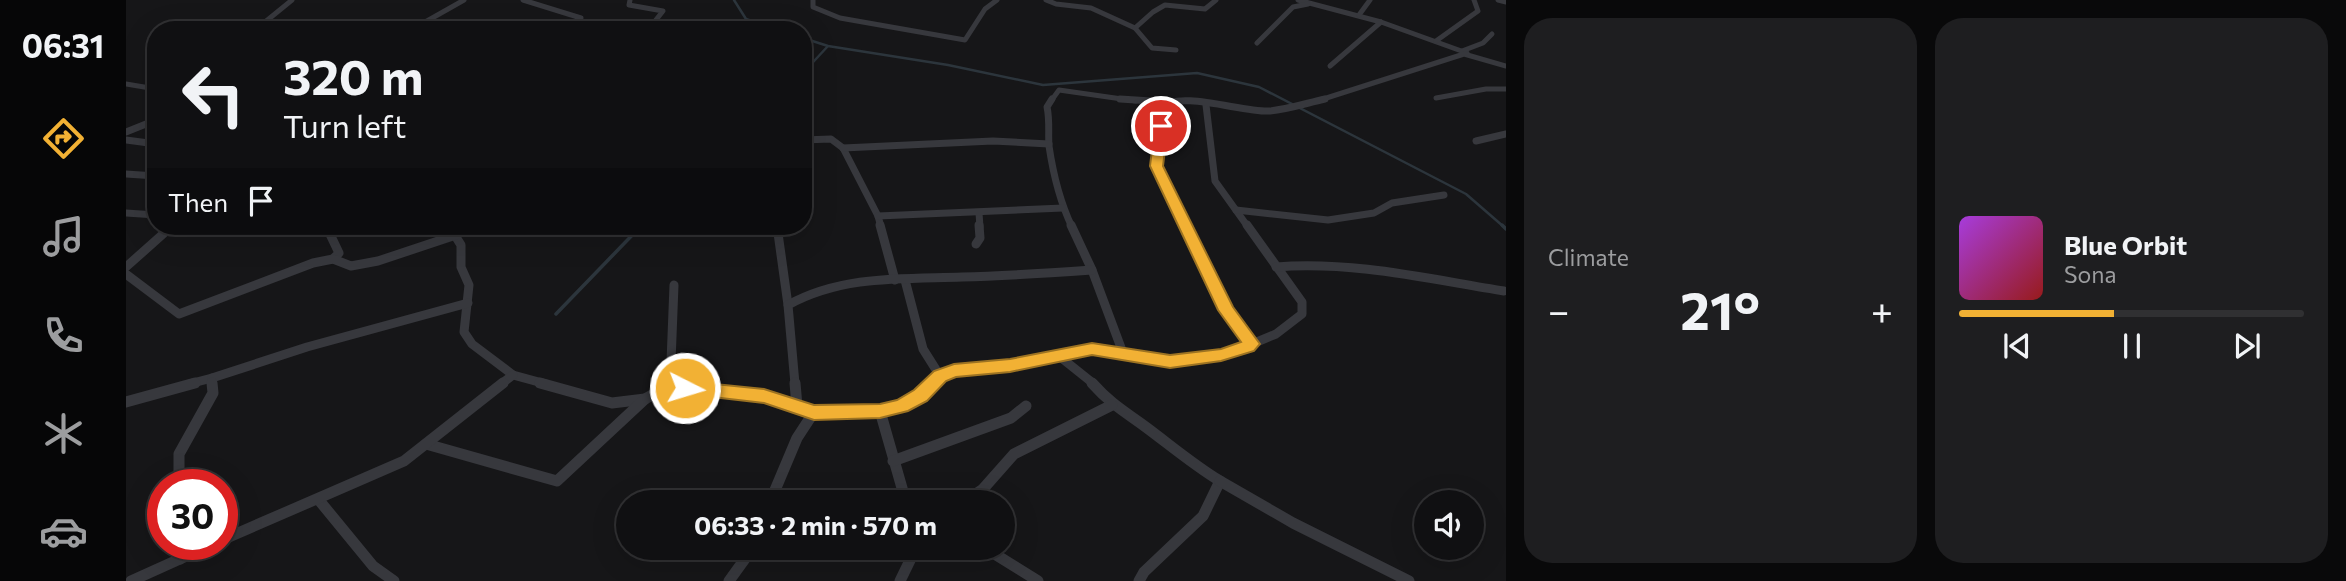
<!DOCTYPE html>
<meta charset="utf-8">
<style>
body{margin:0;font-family:Commissioner,sans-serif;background:#1e1e20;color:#f1f3f6;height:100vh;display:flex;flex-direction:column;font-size:26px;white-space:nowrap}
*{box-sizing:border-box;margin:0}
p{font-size:23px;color:#9c9d9f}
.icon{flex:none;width:38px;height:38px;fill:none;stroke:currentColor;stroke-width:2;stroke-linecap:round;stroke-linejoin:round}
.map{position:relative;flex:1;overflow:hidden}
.sheet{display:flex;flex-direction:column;gap:18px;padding:18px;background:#09090a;width:840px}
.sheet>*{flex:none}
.banner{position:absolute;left:21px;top:21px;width:665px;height:214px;border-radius:28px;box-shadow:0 7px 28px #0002,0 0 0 2px #303032;background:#101012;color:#f1f3f6;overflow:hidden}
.controls{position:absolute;left:1288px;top:490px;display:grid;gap:14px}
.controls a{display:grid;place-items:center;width:70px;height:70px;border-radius:50%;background:#101012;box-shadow:0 7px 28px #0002,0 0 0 2px #303032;font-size:35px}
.speed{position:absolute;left:21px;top:469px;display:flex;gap:14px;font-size:35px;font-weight:700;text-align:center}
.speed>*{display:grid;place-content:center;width:91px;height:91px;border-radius:50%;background:#101012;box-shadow:0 7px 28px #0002,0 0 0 2px #303032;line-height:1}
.speed .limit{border:10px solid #d22;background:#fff;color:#111}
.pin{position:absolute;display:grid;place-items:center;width:60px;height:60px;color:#fff;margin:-30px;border:4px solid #fff;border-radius:50%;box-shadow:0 2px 7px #0007}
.me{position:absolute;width:77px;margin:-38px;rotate:95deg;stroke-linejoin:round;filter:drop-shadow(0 0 5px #0008)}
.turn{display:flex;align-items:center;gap:24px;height:147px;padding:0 21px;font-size:32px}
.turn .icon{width:91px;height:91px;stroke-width:2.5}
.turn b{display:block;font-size:49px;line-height:60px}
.then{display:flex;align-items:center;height:66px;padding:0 21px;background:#0003;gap:14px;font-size:26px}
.big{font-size:52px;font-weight:700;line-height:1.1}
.sheet .card{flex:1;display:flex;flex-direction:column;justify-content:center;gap:10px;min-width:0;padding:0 24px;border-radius:28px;background:#1e1e20}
.song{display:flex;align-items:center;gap:21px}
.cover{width:84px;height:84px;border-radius:10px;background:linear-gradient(135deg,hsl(280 70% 55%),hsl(0 70% 35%))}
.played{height:7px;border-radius:4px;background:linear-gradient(90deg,#f2b134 45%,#303032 45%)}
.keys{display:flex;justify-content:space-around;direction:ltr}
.heat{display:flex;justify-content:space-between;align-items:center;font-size:38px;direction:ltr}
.sheet .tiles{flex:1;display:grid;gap:18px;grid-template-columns:repeat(2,1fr)}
.trip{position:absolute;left:490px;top:490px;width:399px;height:70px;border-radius:35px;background:#101012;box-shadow:0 7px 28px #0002,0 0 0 2px #303032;font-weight:700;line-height:70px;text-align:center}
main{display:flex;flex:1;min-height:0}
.dock{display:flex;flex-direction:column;width:126px;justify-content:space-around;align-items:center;background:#060607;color:#9c9d9f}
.dock .icon{width:49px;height:49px}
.dock .selected{color:#f2b134}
.dock b{font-size:32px;color:#f1f3f6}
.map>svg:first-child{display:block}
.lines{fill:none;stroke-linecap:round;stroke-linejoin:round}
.stream-far1{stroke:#2c353c;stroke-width:2.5}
.stream{stroke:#2c353c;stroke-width:3.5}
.street-far3{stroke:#37383d;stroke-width:5}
.street-far2{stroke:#37383d;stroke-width:7}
.street-far1{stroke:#37383d;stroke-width:9}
.street{stroke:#37383d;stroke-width:11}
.route{fill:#f2b134;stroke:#9d7322;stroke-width:2}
</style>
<main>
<nav class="dock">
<b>06:31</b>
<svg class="icon selected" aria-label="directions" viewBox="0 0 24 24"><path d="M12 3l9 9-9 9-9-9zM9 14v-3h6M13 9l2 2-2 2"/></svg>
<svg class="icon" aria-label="music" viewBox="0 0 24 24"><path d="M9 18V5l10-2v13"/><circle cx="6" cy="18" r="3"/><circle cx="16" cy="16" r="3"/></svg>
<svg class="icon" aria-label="phone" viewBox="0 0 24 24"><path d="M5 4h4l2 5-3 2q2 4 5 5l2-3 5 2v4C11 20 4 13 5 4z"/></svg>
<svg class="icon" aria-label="climate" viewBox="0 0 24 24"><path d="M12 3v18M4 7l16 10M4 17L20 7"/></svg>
<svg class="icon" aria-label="car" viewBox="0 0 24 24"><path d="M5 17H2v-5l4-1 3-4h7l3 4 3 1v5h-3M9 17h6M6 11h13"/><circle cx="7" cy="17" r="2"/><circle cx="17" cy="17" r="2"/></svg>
</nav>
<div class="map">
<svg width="1380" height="581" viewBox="0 0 1380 581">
<rect width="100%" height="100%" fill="#161618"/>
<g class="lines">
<g class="stream-far1">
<polyline points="608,0 620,19 653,30"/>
<polyline points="677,38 702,46 822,65 917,85 1071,73 1133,87 1340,194 1378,227"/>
<polyline points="677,73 702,46"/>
</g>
<g class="stream">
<polyline points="1376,225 1380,229"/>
<polyline points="430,314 515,226"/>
</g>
<g class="street-far3">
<polyline points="397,0 455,18"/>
<polyline points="504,0 503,5 537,11 522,30"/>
<polyline points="687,0 687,7 714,18 839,40 859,9 871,0"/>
<polyline points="920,0 930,4 965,8 1009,28"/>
<polyline points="1172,0 1255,22 1341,53"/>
<polyline points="1372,0 1380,2"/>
<polyline points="1233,15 1244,0"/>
<polyline points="114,30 139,22 166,0"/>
<polyline points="285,30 338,0"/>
<polyline points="1310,41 1352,11 1348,0"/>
<polyline points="1131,43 1167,7 1182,4"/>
<polyline points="1050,50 1026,48 1009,28 1027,12 1039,5 1079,9 1090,0"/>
<polyline points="1336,51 1357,43 1366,34"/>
<polyline points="1204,66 1255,22"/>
<polyline points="0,84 30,89"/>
<polyline points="1310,98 1360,89 1380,89"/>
<polyline points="925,101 933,90 1010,101"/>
<polyline points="1047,101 1063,101"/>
<polyline points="1191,101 1338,54 1380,66"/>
</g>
<g class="street-far2">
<path d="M 926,99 L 921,107 C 924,120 922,133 923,146 C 927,173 934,202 946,227"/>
<polyline points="994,99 1041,102"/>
<polyline points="1080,105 1089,181 1122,227"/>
<polyline points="0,132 30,120"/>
<polyline points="0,140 30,144"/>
<polyline points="677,140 705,139 717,148 752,216 755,227"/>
<polyline points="1350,141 1380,134"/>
<polyline points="717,148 867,141 923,144"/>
<polyline points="0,174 30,176"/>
<polyline points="1110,210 1202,220 1248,213 1266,203 1318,195"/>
<polyline points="0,213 30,215"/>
<polyline points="853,213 854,227"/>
<polyline points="752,216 937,208"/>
<path d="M 1060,227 L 1031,166 L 1036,107 C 1053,90 1119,113 1144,111 C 1163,109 1181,103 1199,99"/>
</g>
<g class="street-far1">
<polyline points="754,225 769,280"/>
<polyline points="945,225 966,270 997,353"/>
<polyline points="1121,225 1176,302 1176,314 1150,334 1126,344"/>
<polyline points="192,226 203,232 213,253 207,259"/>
<polyline points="323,226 335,245 335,267 343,285 338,332 346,344 387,375 420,384"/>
<polyline points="651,226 662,305"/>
<polyline points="850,244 854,238 853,225"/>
<polyline points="0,267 46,226"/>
<path d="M 1150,267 C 1228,261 1302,279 1378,291"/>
<polyline points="0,274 53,314 187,263 207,259 225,266 252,261 330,235"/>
<polyline points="779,280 797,349 814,376"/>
<polyline points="933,356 968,384"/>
<polyline points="63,384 86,378"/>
<polyline points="86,384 86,378 181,347 342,303"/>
<polyline points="375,384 387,375"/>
<polyline points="536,384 545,362 548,285"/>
<path d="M 669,384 L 662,305 C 716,275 777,279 836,277 C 880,276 923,273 966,270"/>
<polyline points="805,384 814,376 828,371 884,365 966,349 1044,362 1095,355 1126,344 1100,310 1059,225"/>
</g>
<g class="street">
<polyline points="414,383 486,403 519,399 533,391 559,388 638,396 688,412 754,411 775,406 794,395 807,383"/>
<polyline points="669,383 671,406"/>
<path d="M 966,383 C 984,403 996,410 1017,425 C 1043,444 1066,464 1094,481 L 1077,516 L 1018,572 L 1013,581"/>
<polyline points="533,391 536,383"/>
<polyline points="0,402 69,383"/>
<polyline points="754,411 780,502"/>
<polyline points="300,444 431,481 519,399"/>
<polyline points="767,461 885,418 900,406"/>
<polyline points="1094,481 1167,523 1283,581"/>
<polyline points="53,485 53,454 87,393 86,383"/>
<polyline points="192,499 247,566 268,581"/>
<polyline points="644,502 671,438 688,412"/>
<polyline points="838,502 857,489 888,454 986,405"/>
<polyline points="96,540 278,461 377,383"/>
<polyline points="54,544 54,559"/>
<polyline points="859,548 912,581"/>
<polyline points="5,581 87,544"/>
<polyline points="603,581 621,556 623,548"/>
<polyline points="774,581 790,548"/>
</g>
</g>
<polygon class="route" points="1035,123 1042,126 1037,166 1107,307 1134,344 1128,351 1095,361 1044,368 966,355 884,372 830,377 820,381 801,401 782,411 754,418 688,420 638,403 552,393 550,388 552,383 559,381 638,389 688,405 754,404 771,400 788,390 808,371 828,364 884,359 966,343 1044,355 1095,349 1115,342 1092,310 1024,166 1029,126"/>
</svg>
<div class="controls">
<a><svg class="icon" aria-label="sound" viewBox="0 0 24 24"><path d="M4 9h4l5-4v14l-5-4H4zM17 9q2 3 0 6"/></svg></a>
</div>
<div class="speed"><div class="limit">30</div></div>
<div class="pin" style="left:1035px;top:126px;background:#d93025"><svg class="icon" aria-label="arrive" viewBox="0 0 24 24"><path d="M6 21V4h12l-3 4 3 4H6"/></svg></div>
<svg class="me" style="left:559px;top:388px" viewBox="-20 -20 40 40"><circle r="17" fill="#f2b134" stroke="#fff" stroke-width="3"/><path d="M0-11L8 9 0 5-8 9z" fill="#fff"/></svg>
<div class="trip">06:33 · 2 min · 570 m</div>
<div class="banner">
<div class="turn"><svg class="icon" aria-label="left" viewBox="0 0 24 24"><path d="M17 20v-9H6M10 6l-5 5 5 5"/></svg><div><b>320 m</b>Turn left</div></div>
<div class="then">Then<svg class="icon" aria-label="arrive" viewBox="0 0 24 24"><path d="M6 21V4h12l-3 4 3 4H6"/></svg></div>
</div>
</div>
<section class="sheet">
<div class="tiles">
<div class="card"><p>Climate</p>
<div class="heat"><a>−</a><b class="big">21°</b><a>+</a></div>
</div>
<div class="card">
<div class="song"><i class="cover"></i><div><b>Blue Orbit</b><p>Sona</p></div></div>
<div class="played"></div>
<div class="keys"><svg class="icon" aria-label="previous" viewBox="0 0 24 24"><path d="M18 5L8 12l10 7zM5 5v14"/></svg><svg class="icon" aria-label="pause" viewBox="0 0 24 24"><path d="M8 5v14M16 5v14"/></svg><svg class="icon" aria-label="next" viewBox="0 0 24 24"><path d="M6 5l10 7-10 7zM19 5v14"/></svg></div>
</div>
</div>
</section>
</main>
